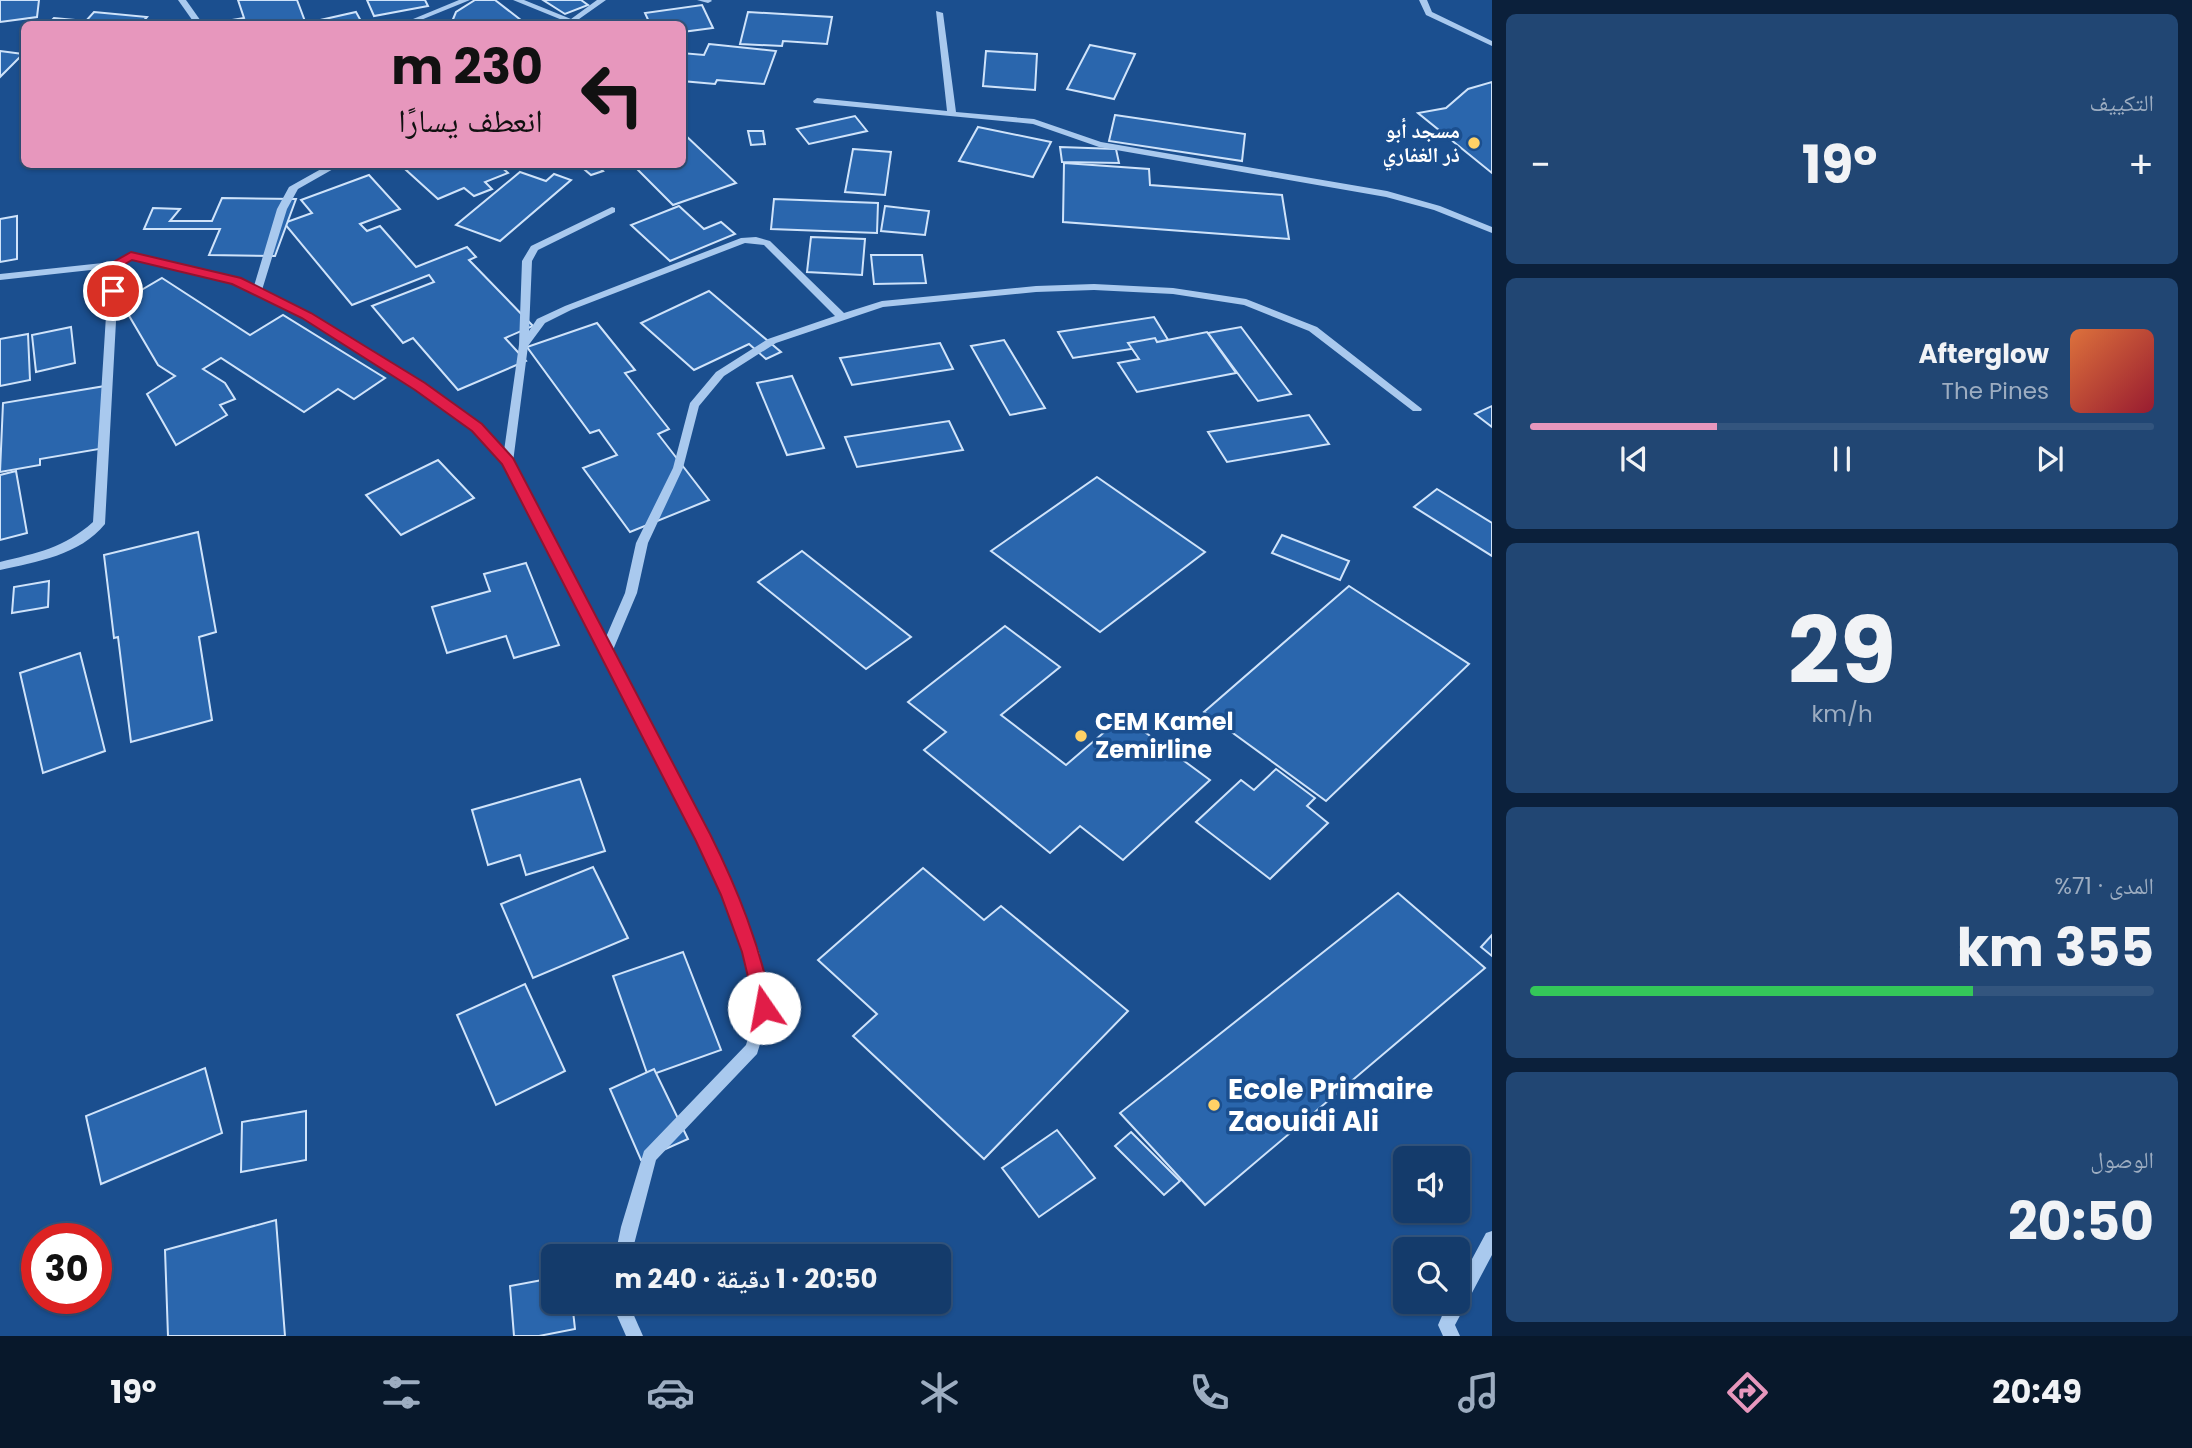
<!DOCTYPE html>
<html lang="ar">
<meta charset="utf-8">
<style>
body{margin:0;font-family:Poppins,"Noto Naskh Arabic",sans-serif;background:#214673;color:#f1f3f6;direction:rtl;height:100vh;display:flex;flex-direction:column;font-size:26px;white-space:nowrap}
*{box-sizing:border-box;margin:0}
p{font-size:23px;color:#9dadc1}
.icon{flex:none;width:38px;height:38px;fill:none;stroke:currentColor;stroke-width:2;stroke-linecap:round;stroke-linejoin:round}
.map{position:relative;flex:1;overflow:hidden;direction:ltr}
.side{display:flex;flex-direction:column;gap:14px;padding:14px;background:#0b203b;width:700px}
.side>*{flex:none}
.hud{position:absolute;left:21px;top:21px;width:665px;height:147px;border-radius:10px;box-shadow:0 2px 5px #0004,0 0 0 2px #33557e;direction:rtl;background:#e797bd;color:#111;overflow:hidden}
.tools{position:absolute;left:1393px;top:1146px;display:grid;gap:14px}
.tools a{display:grid;place-items:center;width:77px;height:77px;border-radius:10px;background:#143b6b;box-shadow:0 2px 5px #0004,0 0 0 2px #33557e;font-size:35px}
.speed{position:absolute;left:21px;top:1223px;display:flex;gap:14px;font-size:35px;font-weight:700;text-align:center}
.speed>*{display:grid;place-content:center;width:91px;height:91px;border-radius:50%;background:#143b6b;box-shadow:0 2px 5px #0004,0 0 0 2px #33557e;line-height:1}
.speed .limit{border:10px solid #d22;background:#fff;color:#111}
.pin{position:absolute;display:grid;place-items:center;width:60px;height:60px;color:#fff;margin:-30px;border:4px solid #fff;border-radius:50%;box-shadow:0 2px 7px #0007}
.me{position:absolute;width:77px;margin:-38px;rotate:348deg;stroke-linejoin:round;filter:drop-shadow(0 0 5px #0008)}
.turn{display:flex;align-items:center;gap:24px;height:147px;padding:0 28px;font-size:32px}
.turn .icon{width:91px;height:91px;stroke-width:2.5}
.turn b{display:block;font-size:49px;line-height:60px}
.big{font-size:52px;font-weight:700;line-height:1.1}
.side .card{flex:1;display:flex;flex-direction:column;justify-content:center;gap:10px;min-width:0;padding:0 24px;border-radius:10px;background:#214673}
.side .dial{align-items:center;gap:0}
.dial b{font-size:91px;line-height:1}
.song{display:flex;align-items:center;gap:21px}
.cover{width:84px;height:84px;border-radius:10px;background:linear-gradient(135deg,hsl(20 70% 55%),hsl(350 70% 35%))}
.played{height:7px;border-radius:4px;background:linear-gradient(90deg,#e797bd 30%,#33557e 30%)}
.keys{display:flex;justify-content:space-around;direction:ltr}
.heat{display:flex;justify-content:space-between;align-items:center;font-size:38px;direction:ltr}
.charge{height:10px;border-radius:5px;background:linear-gradient(90deg,#34c759 71%,#33557e 0)}
.trip{position:absolute;left:541px;top:1244px;width:410px;height:70px;border-radius:10px;background:#143b6b;box-shadow:0 2px 5px #0004,0 0 0 2px #33557e;font-weight:700;line-height:70px;text-align:center;direction:rtl}
.tab-bar{display:flex;height:112px;justify-content:space-around;align-items:center;background:#08182b;color:#9dadc1}
.tab-bar .icon{width:49px;height:49px}
.tab-bar .active{color:#e797bd}
.tab-bar b{font-size:32px;color:#f1f3f6}
main{display:flex;flex:1;min-height:0}
.map>svg:first-child{display:block}
.building{fill:#2a66ad;stroke:#cfe3fa;stroke-width:2}
.lines{fill:none;stroke-linecap:round;stroke-linejoin:round}
.minor{fill:#a9c9ee;fill-rule:evenodd}
.route{fill:#e11d48;stroke:#92132f;stroke-width:2}
.poi-dot{fill:#ffd166;stroke:#1b4f8f;stroke-width:2.5}
.labels{text-anchor:middle;stroke-width:7;stroke-linejoin:round;paint-order:stroke}
.far-poi-label{font-size:21px;font-weight:bold;fill:#fff;stroke:#1b4f8f;text-anchor:end}
.poi-label{font-size:24px;font-weight:bold;fill:#fff;stroke:#1b4f8f;text-anchor:start}
.near-poi-label{font-size:28px;font-weight:bold;fill:#fff;stroke:#1b4f8f;text-anchor:start}
</style>
<main>
<section class="side">
<div class="card"><p>التكييف</p>
<div class="heat"><a>−</a><b class="big">19°</b><a>+</a></div>
</div>
<div class="card">
<div class="song"><i class="cover"></i><div><b>Afterglow</b><p>The Pines</p></div></div>
<div class="played"></div>
<div class="keys"><svg class="icon" aria-label="previous" viewBox="0 0 24 24"><path d="M18 5L8 12l10 7zM5 5v14"/></svg><svg class="icon" aria-label="pause" viewBox="0 0 24 24"><path d="M8 5v14M16 5v14"/></svg><svg class="icon" aria-label="next" viewBox="0 0 24 24"><path d="M6 5l10 7-10 7zM19 5v14"/></svg></div>
</div>
<div class="card dial"><b>29</b><p>km/h</p></div>
<div class="card"><p>المدى · 71%</p><b class="big">355 km</b><div class="charge"></div></div>
<div class="card"><p>الوصول</p><b class="big">20:50</b></div>
</section>
<div class="map">
<svg width="1492" height="1336" viewBox="0 0 1492 1336">
<rect width="100%" height="100%" fill="#1b4f8f"/>
<g class="building">
<polygon points="0,0 39,0 37,17 0,22"/>
<polygon points="238,0 297,0 306,24 234,24 232,20 244,18"/>
<polygon points="367,0 425,0 428,6 374,16"/>
<polygon points="475,0 495,0 526,24 451,24 456,12"/>
<polygon points="543,0 581,0 588,5 565,14"/>
<polygon points="702,5 713,28 682,32 682,24 650,24 645,13"/>
<polygon points="94,12 147,17 141,24 48,24 54,18 86,21"/>
<polygon points="356,12 361,21 345,24 307,23"/>
<polygon points="748,12 832,17 827,44 783,41 782,46 740,44"/>
<polygon points="709,44 776,51 764,84 717,80 715,84 682,81 682,53 704,55"/>
<polygon points="1090,45 1135,54 1114,99 1067,89"/>
<polygon points="0,51 23,54 0,77"/>
<polygon points="986,51 1037,54 1035,90 983,86"/>
<polygon points="1492,82 1492,173 1418,113 1446,108 1468,89"/>
<polygon points="1115,115 1245,134 1242,161 1109,141"/>
<polygon points="855,116 867,131 809,144 797,129"/>
<polygon points="978,127 1051,142 1033,177 959,161"/>
<polygon points="748,131 763,131 765,144 751,145"/>
<polygon points="684,134 736,183 673,205 632,164 682,164"/>
<polygon points="1060,147 1116,149 1119,163 1062,162"/>
<polygon points="853,149 891,152 885,195 845,192"/>
<polygon points="1064,163 1149,169 1150,185 1282,195 1289,239 1063,222"/>
<polygon points="420,164 498,164 508,173 485,182 492,189 474,196 464,188 438,199 406,170"/>
<polygon points="578,164 595,164 603,171 591,175"/>
<polygon points="520,172 546,181 554,174 571,180 500,241 456,225"/>
<polygon points="369,175 400,209 360,224 367,231 380,226 416,267 467,247 476,257 469,260 533,326 505,338 526,361 458,390 413,338 403,343 372,306 434,282 429,275 352,305 284,223 312,213 301,200"/>
<polygon points="222,198 296,199 275,256 209,255 220,229 144,229 153,208 180,209 170,221 212,221"/>
<polygon points="774,199 878,203 877,233 771,229"/>
<polygon points="679,206 704,229 721,222 735,234 670,261 631,225"/>
<polygon points="885,206 929,211 925,235 881,231"/>
<polygon points="17,216 17,259 0,262 0,219"/>
<polygon points="811,237 865,239 862,275 807,272"/>
<polygon points="871,255 922,255 926,283 874,284"/>
<polygon points="162,278 250,335 283,315 385,378 354,399 338,389 304,412 221,358 203,369 225,383 235,399 220,405 227,415 176,445 147,394 175,376 158,365 121,302"/>
<polygon points="709,291 781,352 766,359 749,344 694,370 641,323"/>
<polygon points="1154,317 1170,343 1073,358 1058,332"/>
<polygon points="597,323 635,370 625,373 669,429 658,434 709,500 630,532 583,468 617,455 599,430 590,433 527,347"/>
<polygon points="71,327 75,363 36,372 32,335"/>
<polygon points="1241,327 1291,394 1258,401 1208,333"/>
<polygon points="1207,332 1236,373 1137,392 1118,363 1139,359 1128,343 1155,338 1157,342"/>
<polygon points="28,334 30,380 0,386 0,339"/>
<polygon points="1004,340 1045,408 1010,415 971,346"/>
<polygon points="940,343 953,369 852,385 840,358"/>
<polygon points="792,376 824,448 787,455 757,383"/>
<polygon points="105,386 105,448 40,459 40,465 0,472 3,403"/>
<polygon points="1492,406 1492,427 1475,414"/>
<polygon points="1309,415 1329,444 1227,462 1208,432"/>
<polygon points="949,421 963,450 857,467 845,437"/>
<polygon points="438,460 474,498 401,535 366,495"/>
<polygon points="16,471 27,533 0,540 0,475"/>
<polygon points="1097,477 1205,552 1100,632 991,551"/>
<polygon points="1437,489 1492,523 1492,556 1414,507"/>
<polygon points="198,532 216,632 199,637 212,720 131,742 118,637 114,638 104,555"/>
<polygon points="1282,535 1349,561 1340,580 1272,553"/>
<polygon points="802,551 911,637 866,669 758,582"/>
<polygon points="526,563 559,645 514,658 506,636 447,653 432,607 490,591 484,574"/>
<polygon points="49,581 48,607 12,613 14,587"/>
<polygon points="1349,586 1469,664 1326,801 1204,712"/>
<polygon points="1005,626 1060,667 1001,715 1066,765 1123,716 1210,780 1123,860 1080,826 1050,853 924,750 946,732 908,702"/>
<polygon points="80,653 105,751 43,773 20,673"/>
<polygon points="1276,769 1315,798 1307,806 1328,823 1270,879 1196,822 1241,780 1254,790"/>
<polygon points="580,779 605,851 526,875 520,855 488,865 472,810"/>
<polygon points="593,867 628,938 533,978 501,904"/>
<polygon points="923,868 984,920 1001,906 1128,1011 984,1159 853,1036 877,1014 818,960"/>
<polygon points="1398,893 1485,968 1205,1205 1120,1113"/>
<polygon points="1492,935 1492,956 1481,947"/>
<polygon points="683,952 721,1050 648,1076 613,976"/>
<polygon points="525,984 565,1071 496,1105 457,1015"/>
<polygon points="205,1068 222,1133 101,1184 86,1116"/>
<polygon points="654,1069 688,1139 641,1160 610,1089"/>
<polygon points="306,1111 306,1160 241,1172 242,1122"/>
<polygon points="1057,1130 1095,1178 1039,1217 1002,1168"/>
<polygon points="1131,1132 1180,1181 1164,1195 1115,1146"/>
<polygon points="276,1220 285,1336 168,1336 165,1250"/>
<polygon points="553,1278 553,1302 572,1302 575,1329 539,1336 514,1336 510,1286"/>
</g>
<g class="lines">
<g class="minor">
<polygon points="178,0 186,0 203,24 195,24"/>
<polygon points="459,0 470,0 411,24 401,24"/>
<polygon points="513,0 524,0 571,19 597,0 606,0 572,24"/>
<polygon points="697,0 711,0 712,1 708,3"/>
<polygon points="1419,0 1427,0 1432,12 1492,41 1492,46 1426,15"/>
<polygon points="936,11 943,13 956,112 1034,119 1101,142 1387,191 1440,206 1492,227 1492,233 1434,210 1386,197 1099,147 1033,124 814,103 813,101 817,98 947,111"/>
<path d="M 330,164 L 342,164 L 298,189 L 287,209 L 262,290 L 310,314 L 424,384 L 481,425 L 504,451 L 519,345 L 522,261 L 531,246 L 612,207 L 615,208 L 615,212 L 538,250 L 532,261 L 529,331 L 537,319 L 565,306 L 741,238 L 756,237 L 770,241 L 844,313 L 882,301 L 1036,286 L 1094,284 L 1173,288 L 1246,299 L 1317,327 L 1422,409 L 1421,411 L 1413,411 L 1309,331 L 1244,305 L 1173,294 L 1094,290 L 1036,292 L 883,307 L 776,343 L 724,376 L 699,406 L 683,468 L 648,543 L 637,593 L 613,650 L 737,895 L 759,952 L 771,1008 L 757,1054 L 656,1160 L 631,1256 L 615,1256 L 621,1227 L 644,1151 L 746,1045 L 757,1008 L 745,952 L 723,896 L 601,650 L 504,464 L 473,431 L 416,388 L 302,318 L 234,283 L 132,259 L 119,266 L 105,524 C 80,555 36,562 0,570 L 0,562 C 37,553 64,548 93,522 L 109,268 L 0,280 L 0,274 L 112,262 L 131,253 L 240,279 L 254,286 L 277,209 L 289,187 ZM 745,243 L 764,245 L 835,316 L 768,339 L 716,372 L 690,403 L 673,468 L 636,543 L 625,593 L 606,637 L 513,462 L 528,346 L 545,323 L 571,310 Z"/>
<polygon points="1492,1231 1492,1255 1455,1325 1460,1336 1443,1336 1438,1325 1448,1302 1458,1302 1458,1285 1486,1233"/>
<polygon points="611,1302 628,1302 643,1336 626,1336"/>
</g>
</g>
<path class="route" d="M 131,252 L 241,278 L 311,313 L 425,383 L 482,424 L 513,458 L 710,834 C 739,892 759,944 773,1008 L 771,1014 L 764,1017 L 757,1014 L 742,952 L 721,895 L 696,841 L 502,464 L 472,431 L 415,390 L 302,318 L 232,284 L 132,260 L 120,267 L 117,294 L 108,294 L 108,265 Z"/>
<g class="poi-dot">
<circle cx="1474" cy="143" r="7"/>
<circle cx="1081" cy="736" r="7"/>
<circle cx="1214" cy="1105" r="7"/>
</g>
<g class="labels">
<g class="far-poi-label">
<text x="1460" y="138">مسجد أبو<tspan x="1460" dy="24">ذر الغفاري</tspan></text>
</g>
<g class="poi-label">
<text x="1095" y="730">CEM Kamel<tspan x="1095" dy="28">Zemirline</tspan></text>
</g>
<g class="near-poi-label">
<text x="1228" y="1099">Ecole Primaire<tspan x="1228" dy="32">Zaouidi Ali</tspan></text>
</g>
</g>
</svg>
<div class="tools">
<a><svg class="icon" aria-label="sound" viewBox="0 0 24 24"><path d="M4 9h4l5-4v14l-5-4H4zM17 9q2 3 0 6"/></svg></a>
<a><svg class="icon" aria-label="search" viewBox="0 0 24 24"><circle cx="10" cy="10" r="6"/><path d="M15 15l6 6"/></svg></a>
</div>
<div class="speed"><div class="limit">30</div></div>
<div class="pin" style="left:113px;top:291px;background:#d93025"><svg class="icon" aria-label="arrive" viewBox="0 0 24 24"><path d="M6 21V4h12l-3 4 3 4H6"/></svg></div>
<svg class="me" style="left:764px;top:1008px" viewBox="-20 -20 40 40"><circle r="19" fill="#fff"/><path d="M0-13L10 11 0 6-10 11z" fill="#e11d48"/></svg>
<div class="trip">20:50 · 1 دقيقة · 240 m</div>
<div class="hud">
<div class="turn"><svg class="icon" aria-label="left" viewBox="0 0 24 24"><path d="M17 20v-9H6M10 6l-5 5 5 5"/></svg><div><b>230 m</b>انعطف يسارًا</div></div>
</div>
</div>
</main>
<nav class="tab-bar">
<b>20:49</b>
<svg class="icon active" aria-label="directions" viewBox="0 0 24 24"><path d="M12 3l9 9-9 9-9-9zM9 14v-3h6M13 9l2 2-2 2"/></svg>
<svg class="icon" aria-label="music" viewBox="0 0 24 24"><path d="M9 18V5l10-2v13"/><circle cx="6" cy="18" r="3"/><circle cx="16" cy="16" r="3"/></svg>
<svg class="icon" aria-label="phone" viewBox="0 0 24 24"><path d="M5 4h4l2 5-3 2q2 4 5 5l2-3 5 2v4C11 20 4 13 5 4z"/></svg>
<svg class="icon" aria-label="climate" viewBox="0 0 24 24"><path d="M12 3v18M4 7l16 10M4 17L20 7"/></svg>
<svg class="icon" aria-label="car" viewBox="0 0 24 24"><path d="M5 17H2v-5l4-1 3-4h7l3 4 3 1v5h-3M9 17h6M6 11h13"/><circle cx="7" cy="17" r="2"/><circle cx="17" cy="17" r="2"/></svg>
<svg class="icon" aria-label="filters" viewBox="0 0 24 24"><path d="M4 7h16M4 17h16"/><circle cx="9" cy="7" r="2"/><circle cx="15" cy="17" r="2"/></svg>
<b>19°</b>
</nav>
